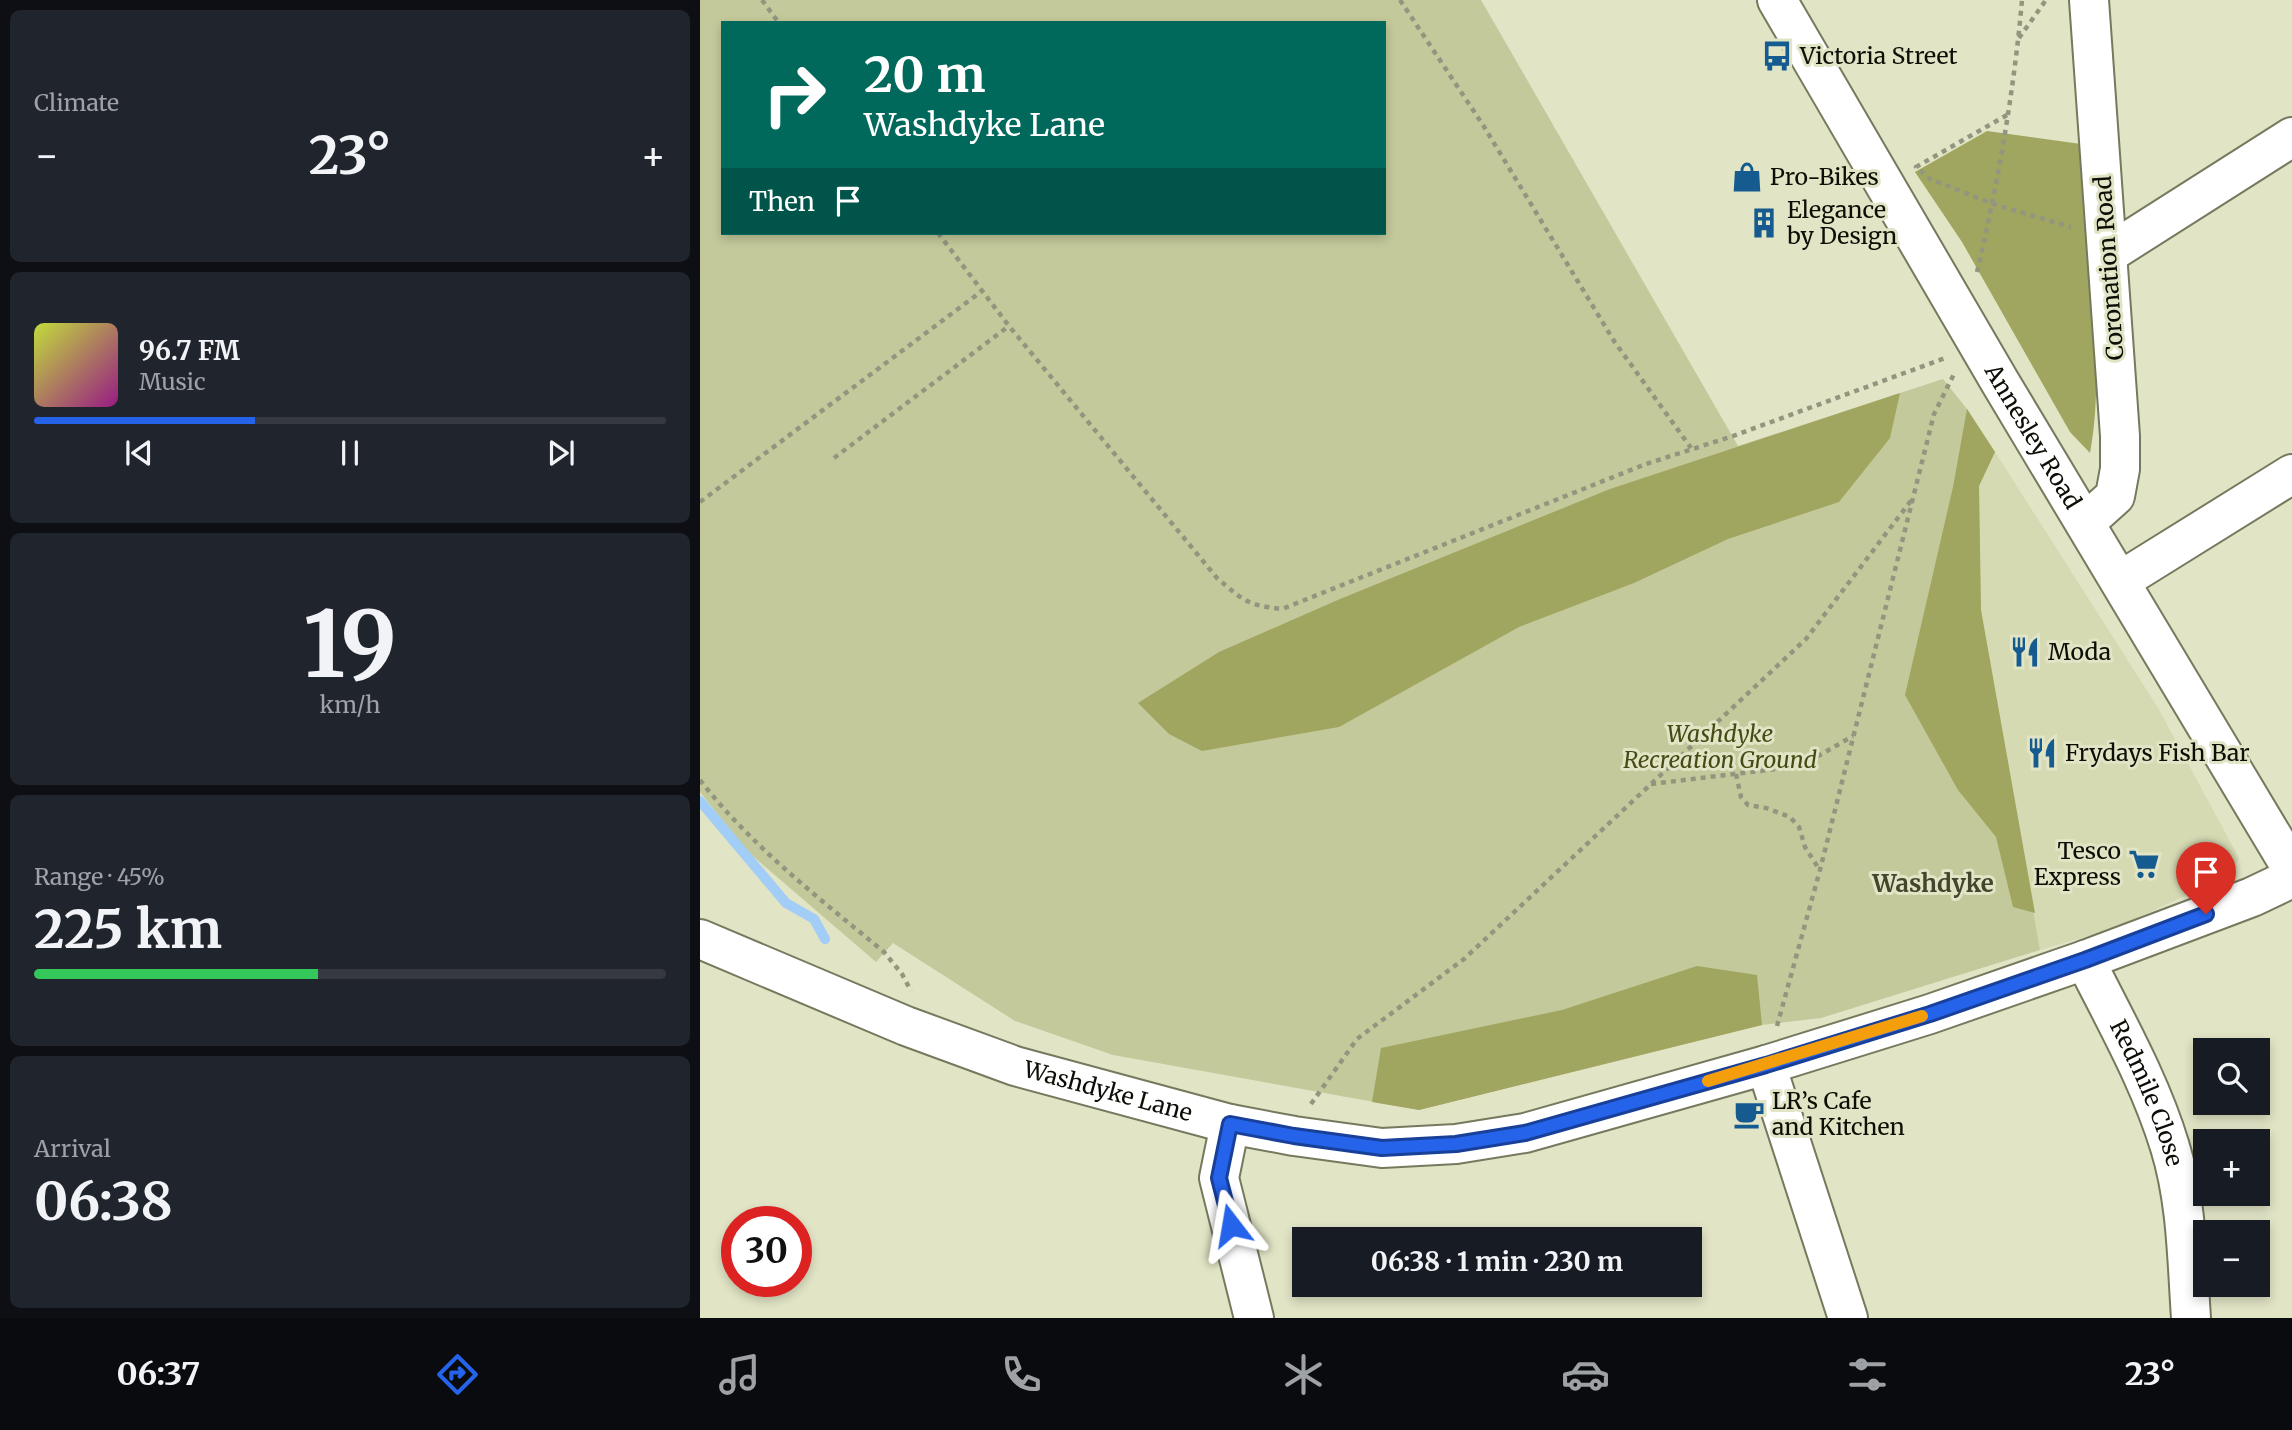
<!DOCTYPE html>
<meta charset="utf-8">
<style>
body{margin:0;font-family:Merriweather,serif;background:#20242c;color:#f1f3f6;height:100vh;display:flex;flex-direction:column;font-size:26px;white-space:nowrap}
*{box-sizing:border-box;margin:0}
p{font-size:23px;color:#9ea1a6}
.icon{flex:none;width:38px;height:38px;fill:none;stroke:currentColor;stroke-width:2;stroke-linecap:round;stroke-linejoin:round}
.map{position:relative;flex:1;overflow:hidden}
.details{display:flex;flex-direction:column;gap:10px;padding:10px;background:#0d0f14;width:700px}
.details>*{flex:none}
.guide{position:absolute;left:21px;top:21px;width:665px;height:214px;border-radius:0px;box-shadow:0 4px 10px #0003;background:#00695c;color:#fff;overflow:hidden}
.fabs{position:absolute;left:1493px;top:1038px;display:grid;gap:14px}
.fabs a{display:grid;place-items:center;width:77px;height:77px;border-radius:0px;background:#171b24;box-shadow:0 4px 10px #0003;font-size:35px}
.speed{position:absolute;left:21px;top:1206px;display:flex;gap:14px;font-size:35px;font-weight:700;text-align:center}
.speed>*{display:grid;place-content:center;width:91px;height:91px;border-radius:50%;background:#171b24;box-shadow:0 4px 10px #0003;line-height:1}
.speed .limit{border:10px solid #d22;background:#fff;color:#111}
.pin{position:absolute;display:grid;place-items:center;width:60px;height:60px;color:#fff;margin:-72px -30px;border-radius:50% 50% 50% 0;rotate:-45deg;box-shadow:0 0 7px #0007}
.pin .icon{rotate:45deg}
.me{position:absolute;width:77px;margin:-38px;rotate:346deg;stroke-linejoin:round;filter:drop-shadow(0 0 5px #0008)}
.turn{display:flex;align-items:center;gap:24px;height:147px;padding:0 28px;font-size:32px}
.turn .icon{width:91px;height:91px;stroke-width:2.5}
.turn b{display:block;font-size:49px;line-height:60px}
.then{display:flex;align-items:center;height:66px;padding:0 28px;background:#0003;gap:14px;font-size:26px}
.big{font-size:52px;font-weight:700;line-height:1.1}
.details .widget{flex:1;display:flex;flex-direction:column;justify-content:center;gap:10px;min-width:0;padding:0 24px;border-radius:10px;background:#20242c}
.details .dial{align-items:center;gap:0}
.dial b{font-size:91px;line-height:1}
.song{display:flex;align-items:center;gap:21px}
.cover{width:84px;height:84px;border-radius:10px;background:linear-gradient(135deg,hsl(70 70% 55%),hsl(310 70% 35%))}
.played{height:7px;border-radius:4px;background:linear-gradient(90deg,#2563eb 35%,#363941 35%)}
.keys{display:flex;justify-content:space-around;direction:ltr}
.heat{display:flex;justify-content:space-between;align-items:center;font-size:38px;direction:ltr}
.charge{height:10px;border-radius:5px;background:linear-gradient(90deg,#34c759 45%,#363941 0)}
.trip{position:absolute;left:592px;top:1227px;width:410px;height:70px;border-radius:0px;background:#171b24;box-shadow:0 4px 10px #0003;font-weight:700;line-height:70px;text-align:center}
.dock{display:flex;height:112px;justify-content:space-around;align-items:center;background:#090b0e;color:#9ea1a6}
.dock .icon{width:49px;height:49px}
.dock .selected{color:#2563eb}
.dock b{font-size:32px;color:#f1f3f6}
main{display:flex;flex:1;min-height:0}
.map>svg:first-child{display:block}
.built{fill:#d6dab3}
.green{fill:#c4c99b;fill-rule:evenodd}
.forest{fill:#a0a55f}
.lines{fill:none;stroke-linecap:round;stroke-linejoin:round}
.stream{stroke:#a1cdf6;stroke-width:10}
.minor-casing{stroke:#76795d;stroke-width:42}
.path{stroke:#93967f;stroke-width:4.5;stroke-dasharray:5 5;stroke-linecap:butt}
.minor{stroke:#fff;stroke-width:38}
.route-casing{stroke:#184099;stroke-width:18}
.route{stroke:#2563eb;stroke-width:12}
.slow{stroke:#f59e0b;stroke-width:12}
.labels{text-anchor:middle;stroke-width:6;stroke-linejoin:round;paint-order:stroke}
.poi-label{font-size:23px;fill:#0d0e05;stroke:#e1e4c5;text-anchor:start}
.street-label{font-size:23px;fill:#0d0e05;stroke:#e1e4c5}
.park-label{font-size:23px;font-style:italic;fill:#474a14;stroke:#e1e4c5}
.neighbourhood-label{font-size:24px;font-weight:bold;fill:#43462c;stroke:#e1e4c5}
</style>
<main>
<section class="details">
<div class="widget"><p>Climate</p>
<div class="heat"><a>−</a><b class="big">23°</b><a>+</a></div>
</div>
<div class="widget">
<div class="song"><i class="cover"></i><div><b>96.7 FM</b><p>Music</p></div></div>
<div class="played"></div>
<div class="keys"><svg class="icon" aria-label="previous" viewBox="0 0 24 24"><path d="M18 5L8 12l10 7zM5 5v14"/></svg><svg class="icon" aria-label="pause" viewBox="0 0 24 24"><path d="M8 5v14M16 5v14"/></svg><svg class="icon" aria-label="next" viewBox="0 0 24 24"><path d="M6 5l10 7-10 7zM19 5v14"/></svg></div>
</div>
<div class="widget dial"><b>19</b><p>km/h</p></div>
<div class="widget"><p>Range · 45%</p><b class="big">225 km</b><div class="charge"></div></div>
<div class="widget"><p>Arrival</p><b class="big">06:38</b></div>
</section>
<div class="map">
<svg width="1592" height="1318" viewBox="0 0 1592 1318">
<rect width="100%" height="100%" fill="#e1e4c5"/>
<polygon class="built" points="1295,452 1458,708 1539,858 1533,874 1415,928 1340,950 1281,610 1279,486"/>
<path class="green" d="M 0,0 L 781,0 L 1038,446 L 1243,379 L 1267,409 L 1295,452 L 1279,486 L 1281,610 L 1340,950 L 1121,1018 L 1062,1025 L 719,1110 L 413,1055 L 315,1021 L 193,943 L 176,962 L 47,851 L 0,792 ZM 23,23 L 684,23 L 684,233 L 23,233 Z"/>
<g class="forest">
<path d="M 1287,131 L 1381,144 C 1385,192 1388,240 1392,288 C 1396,343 1400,399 1390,453 L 1370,432 L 1262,242 L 1215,172 Z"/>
<polygon points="1200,393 1190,438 1139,502 1028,539 934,583 819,627 639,727 502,751 469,734 438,703 519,652 640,599 910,489"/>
<polygon points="1267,409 1295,452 1279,486 1281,610 1335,913 1313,907 1296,837 1258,790 1205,695 1253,487"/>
<polygon points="997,966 1057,975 1062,1025 719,1110 672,1102 681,1048 862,1010"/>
</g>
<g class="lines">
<polyline class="stream" points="0,801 86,903 114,919 125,939"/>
<g class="minor-casing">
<g id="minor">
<path id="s1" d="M 1077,0 L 1300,382 L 1592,869"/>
<polyline points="1408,254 1592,137"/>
<polyline points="1385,523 1415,496 1420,469 1420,436 1389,0"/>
<polyline points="1420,581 1592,474"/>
<path id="s2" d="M 0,939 L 206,1026 L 315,1066 L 530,1124 L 594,1136 L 682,1148 L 756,1144 L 825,1133 L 1066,1065 L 1230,1014 L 1385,960 L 1552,897 L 1592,878"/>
<path id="s3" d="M 1385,960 C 1416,1022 1450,1081 1470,1147 C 1487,1202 1487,1261 1491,1318"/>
<polyline points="1066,1065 1148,1318"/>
<polyline points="530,1124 519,1178 554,1318"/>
</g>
</g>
<g class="path">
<polyline points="62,0 79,23"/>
<polyline points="700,0 783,125 914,341 991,448"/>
<polyline points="1319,38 1346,0"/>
<polyline points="1307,115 1216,167 1230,179 1293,204 1371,227"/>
<path d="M 238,233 L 309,326 L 517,578 C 544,601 547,605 582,609 L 946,464 L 1033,436 L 1248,357"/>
<path d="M 1277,272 C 1298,183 1314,91 1322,0"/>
<polyline points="134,458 309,326"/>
<polyline points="0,502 282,291"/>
<polyline points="1036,774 1041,797 1048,805 1066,808 1090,817 1099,827 1105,847 1119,869"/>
<path d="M 0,780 C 52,847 119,898 184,952 L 202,974 L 211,991"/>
<polyline points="951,784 1101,766 1153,736"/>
<polyline points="1077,1026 1120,870 1234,414 1254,374"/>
<polyline points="611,1104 657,1039 764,959 1106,639 1213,498"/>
</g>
<use href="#minor" class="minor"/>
</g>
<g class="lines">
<g class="route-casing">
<polyline id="route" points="531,1225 519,1178 530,1124 594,1136 682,1148 756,1144 825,1133 1066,1065 1230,1014 1385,960 1506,914"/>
</g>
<use href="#route" class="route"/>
<polyline class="slow" points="1008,1081 1222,1016"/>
</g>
<defs>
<g id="bus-bare" transform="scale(2.415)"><path d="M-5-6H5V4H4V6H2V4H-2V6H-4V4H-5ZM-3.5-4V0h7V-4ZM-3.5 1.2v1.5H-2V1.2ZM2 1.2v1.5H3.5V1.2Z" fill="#165b90" stroke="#e1e4c5" stroke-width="2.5" paint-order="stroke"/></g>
<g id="shop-bare" transform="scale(2.415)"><path d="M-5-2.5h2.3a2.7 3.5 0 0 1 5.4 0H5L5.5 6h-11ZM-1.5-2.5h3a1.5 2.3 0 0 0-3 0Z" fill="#165b90" stroke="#e1e4c5" stroke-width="2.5" paint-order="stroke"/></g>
<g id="building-bare" transform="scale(2.415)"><path d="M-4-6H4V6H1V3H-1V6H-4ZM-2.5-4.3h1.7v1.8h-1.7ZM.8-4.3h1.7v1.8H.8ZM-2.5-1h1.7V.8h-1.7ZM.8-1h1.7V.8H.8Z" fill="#165b90" stroke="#e1e4c5" stroke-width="2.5" paint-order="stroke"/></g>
<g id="restaurant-bare" transform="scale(2.415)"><path d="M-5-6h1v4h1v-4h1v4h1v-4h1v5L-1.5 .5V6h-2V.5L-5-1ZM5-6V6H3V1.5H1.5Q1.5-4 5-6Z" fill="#165b90" stroke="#e1e4c5" stroke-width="2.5" paint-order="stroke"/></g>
<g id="supermarket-bare" transform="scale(2.415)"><path d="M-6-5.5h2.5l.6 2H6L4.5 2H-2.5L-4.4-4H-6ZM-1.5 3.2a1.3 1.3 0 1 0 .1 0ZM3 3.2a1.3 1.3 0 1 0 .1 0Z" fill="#165b90" stroke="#e1e4c5" stroke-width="2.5" paint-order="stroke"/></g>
<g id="cafe-bare" transform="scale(2.415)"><path d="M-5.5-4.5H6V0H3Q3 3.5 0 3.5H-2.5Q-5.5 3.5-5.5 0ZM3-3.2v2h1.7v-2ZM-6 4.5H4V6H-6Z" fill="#165b90" stroke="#e1e4c5" stroke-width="2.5" paint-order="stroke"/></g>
</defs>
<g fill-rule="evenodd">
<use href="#bus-bare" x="1077" y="56"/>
<use href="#shop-bare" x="1047" y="177"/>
<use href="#building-bare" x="1064" y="223"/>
<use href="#restaurant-bare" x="1325" y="652"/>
<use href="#restaurant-bare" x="1342" y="753"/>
<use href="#supermarket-bare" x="1444" y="864"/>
<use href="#cafe-bare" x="1049" y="1114"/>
</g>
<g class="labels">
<g class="poi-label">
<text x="1100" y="64">Victoria Street</text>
<text x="1070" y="185">Pro-Bikes</text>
<text x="1087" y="218">Elegance<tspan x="1087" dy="26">by Design</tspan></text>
<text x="1348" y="660">Moda</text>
<text x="1365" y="761">Frydays Fish Bar</text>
<text x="1421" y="859" text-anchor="end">Tesco<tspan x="1421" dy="26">Express</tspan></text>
<text x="1072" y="1109">LR’s Cafe<tspan x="1072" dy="26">and Kitchen</tspan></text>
</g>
<g class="street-label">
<text transform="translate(1409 268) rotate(-94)" y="8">Coronation Road</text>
<text dy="8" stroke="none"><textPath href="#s1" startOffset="506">Annesley Road</textPath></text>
<text dy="8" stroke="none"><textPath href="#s2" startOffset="436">Washdyke Lane</textPath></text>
<text dy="8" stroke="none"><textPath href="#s3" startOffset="147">Redmile Close</textPath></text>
</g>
<g class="park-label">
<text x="1020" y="742">Washdyke<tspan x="1020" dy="26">Recreation Ground</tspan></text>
</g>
<g class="neighbourhood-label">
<text x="1233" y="892">Washdyke</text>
</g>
</g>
</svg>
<div class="fabs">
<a><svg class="icon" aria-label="search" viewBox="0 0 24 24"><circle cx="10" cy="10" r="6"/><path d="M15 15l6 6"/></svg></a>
<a>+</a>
<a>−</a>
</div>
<div class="speed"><div class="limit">30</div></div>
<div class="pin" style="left:1506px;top:914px;background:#d93025"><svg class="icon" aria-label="arrive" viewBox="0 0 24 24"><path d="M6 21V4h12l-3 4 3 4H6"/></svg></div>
<svg class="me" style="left:531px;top:1225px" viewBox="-20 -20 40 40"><path d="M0-17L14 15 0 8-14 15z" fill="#2563eb" stroke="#fff" stroke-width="4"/></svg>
<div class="trip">06:38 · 1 min · 230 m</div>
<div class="guide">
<div class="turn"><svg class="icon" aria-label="right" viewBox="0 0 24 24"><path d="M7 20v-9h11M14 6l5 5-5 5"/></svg><div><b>20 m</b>Washdyke Lane</div></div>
<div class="then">Then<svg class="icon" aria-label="arrive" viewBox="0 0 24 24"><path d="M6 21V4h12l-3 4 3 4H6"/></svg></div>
</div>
</div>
</main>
<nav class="dock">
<b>06:37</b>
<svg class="icon selected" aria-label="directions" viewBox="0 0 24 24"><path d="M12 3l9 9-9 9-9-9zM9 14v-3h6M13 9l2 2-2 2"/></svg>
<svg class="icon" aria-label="music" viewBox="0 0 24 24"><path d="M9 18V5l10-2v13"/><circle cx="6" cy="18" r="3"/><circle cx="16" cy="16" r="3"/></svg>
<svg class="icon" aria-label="phone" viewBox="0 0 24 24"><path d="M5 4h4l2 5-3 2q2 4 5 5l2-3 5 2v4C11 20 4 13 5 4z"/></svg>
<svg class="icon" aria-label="climate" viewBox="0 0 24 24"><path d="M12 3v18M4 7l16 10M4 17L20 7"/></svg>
<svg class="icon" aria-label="car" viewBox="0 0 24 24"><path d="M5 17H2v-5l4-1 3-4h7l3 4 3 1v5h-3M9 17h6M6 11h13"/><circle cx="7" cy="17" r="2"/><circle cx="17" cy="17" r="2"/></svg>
<svg class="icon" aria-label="filters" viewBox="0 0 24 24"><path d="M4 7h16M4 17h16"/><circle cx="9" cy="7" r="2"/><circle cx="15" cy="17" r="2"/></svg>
<b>23°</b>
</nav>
